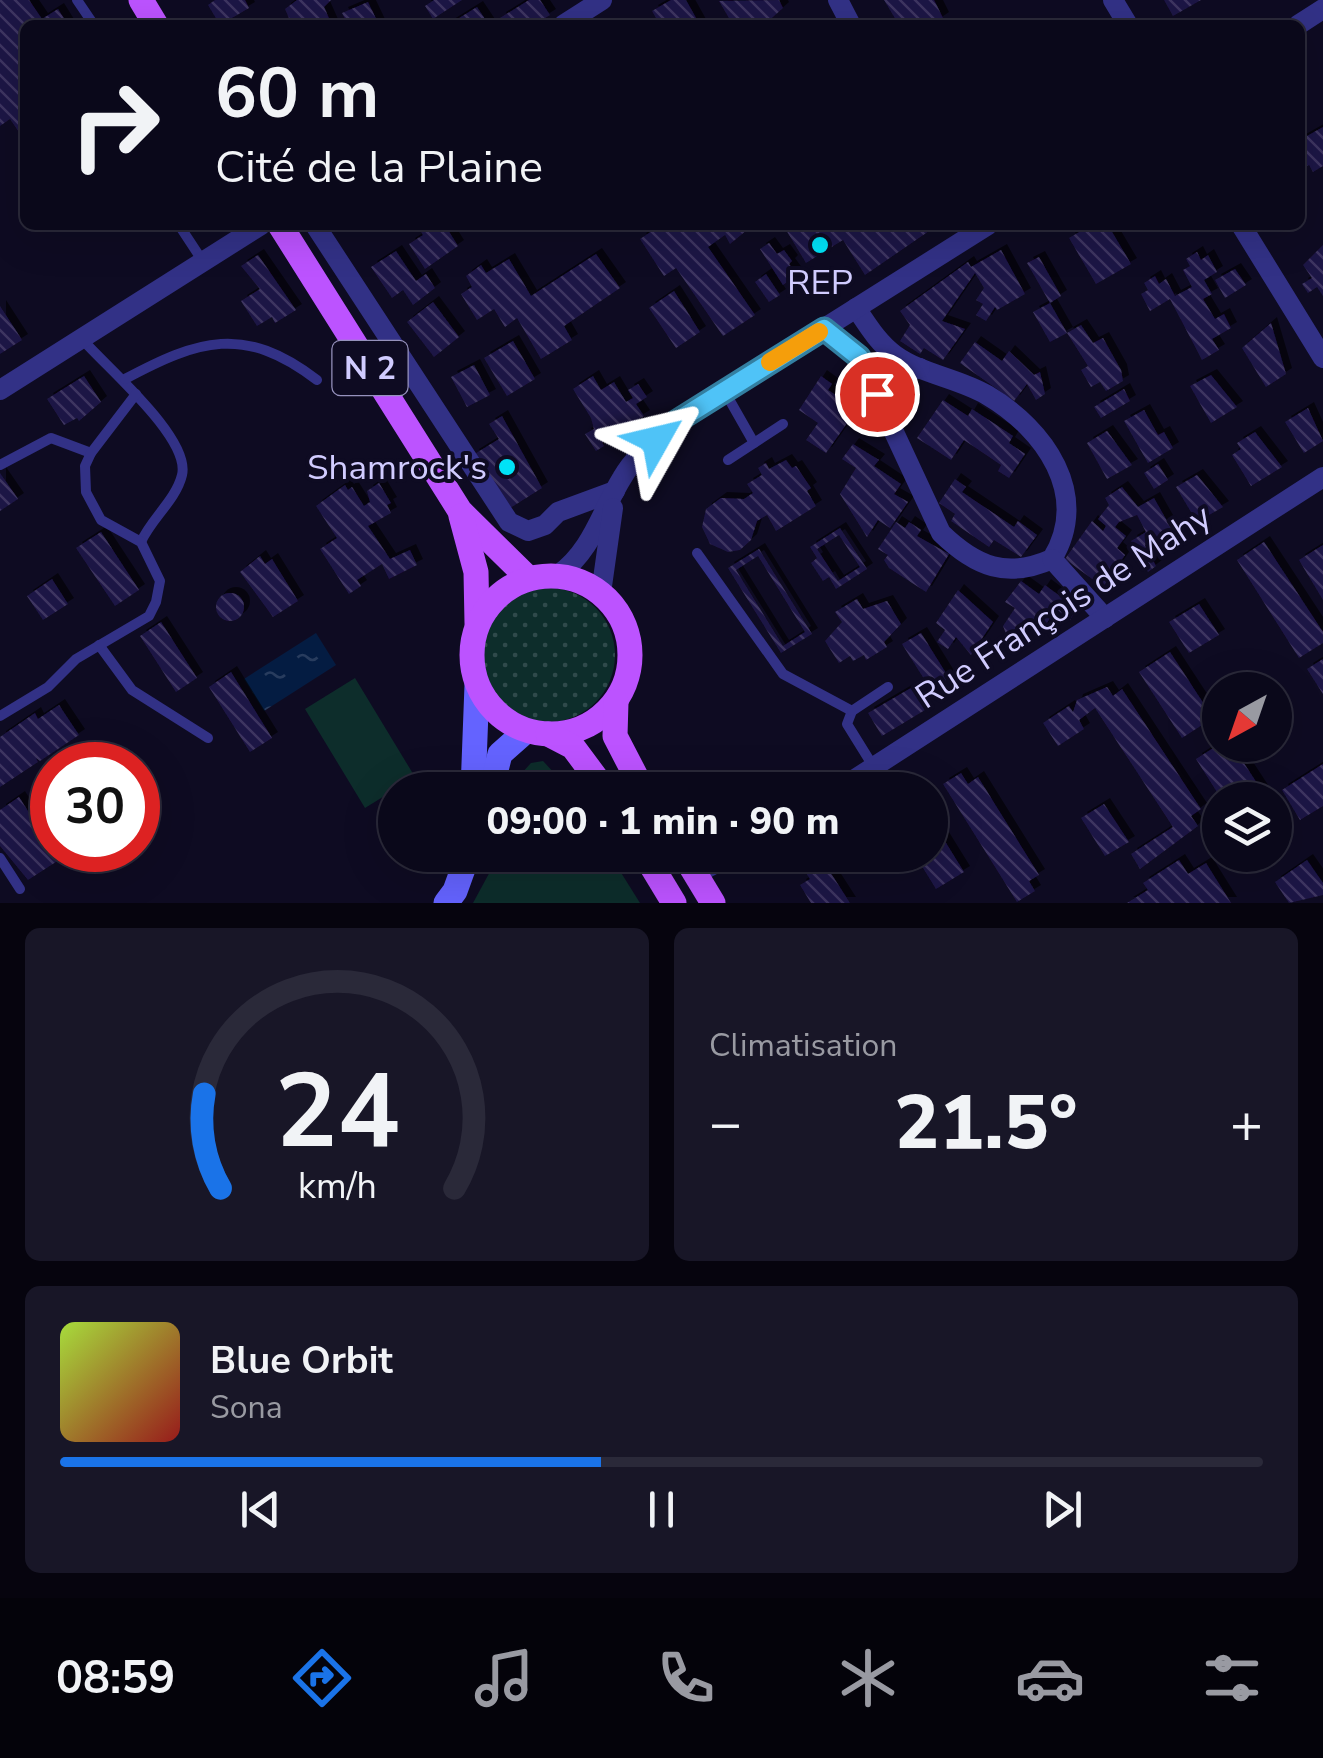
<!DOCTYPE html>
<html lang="fr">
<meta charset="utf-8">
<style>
body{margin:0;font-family:"Nunito Sans",sans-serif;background:#181627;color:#f1f3f6;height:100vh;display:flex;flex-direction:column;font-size:38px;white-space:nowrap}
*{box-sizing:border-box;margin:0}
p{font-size:32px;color:#999aa2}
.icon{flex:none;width:55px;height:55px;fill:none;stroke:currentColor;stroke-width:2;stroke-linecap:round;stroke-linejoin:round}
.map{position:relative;height:903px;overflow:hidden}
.sheet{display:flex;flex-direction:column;gap:25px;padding:25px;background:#06040e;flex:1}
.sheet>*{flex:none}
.banner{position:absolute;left:20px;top:20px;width:1285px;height:210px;border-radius:15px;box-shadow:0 10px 40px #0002,0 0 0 2px #2a2939;background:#0a081a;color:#f1f3f6;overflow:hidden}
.needle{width:65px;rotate:220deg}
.tools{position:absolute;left:1202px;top:672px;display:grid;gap:20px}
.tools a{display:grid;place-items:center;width:90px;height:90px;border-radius:50%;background:#0a081a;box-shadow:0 10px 40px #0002,0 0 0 2px #2a2939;font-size:50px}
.speed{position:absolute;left:30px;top:742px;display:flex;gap:20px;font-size:50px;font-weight:700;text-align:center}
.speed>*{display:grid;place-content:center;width:130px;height:130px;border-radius:50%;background:#0a081a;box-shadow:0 10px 40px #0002,0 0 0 2px #2a2939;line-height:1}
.speed .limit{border:15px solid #d22;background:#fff;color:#111}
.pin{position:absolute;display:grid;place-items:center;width:85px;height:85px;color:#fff;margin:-42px;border:5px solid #fff;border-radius:50%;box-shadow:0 2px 10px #0007}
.me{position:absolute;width:110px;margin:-55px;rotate:53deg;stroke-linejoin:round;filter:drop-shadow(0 0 8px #0008)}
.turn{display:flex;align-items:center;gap:35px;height:210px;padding:0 30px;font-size:45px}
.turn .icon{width:130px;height:130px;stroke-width:2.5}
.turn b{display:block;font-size:70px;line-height:85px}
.big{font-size:75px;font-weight:800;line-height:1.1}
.sheet .card{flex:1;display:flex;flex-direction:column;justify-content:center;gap:15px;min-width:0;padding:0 35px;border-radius:15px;background:#181627}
.sheet .dial{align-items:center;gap:0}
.dial svg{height:260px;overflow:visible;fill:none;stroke:#2a2939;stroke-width:7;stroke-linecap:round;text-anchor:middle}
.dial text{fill:#f1f3f6;stroke:none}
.song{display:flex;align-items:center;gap:30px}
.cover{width:120px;height:120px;border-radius:15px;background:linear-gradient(135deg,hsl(80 70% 55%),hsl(0 70% 35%))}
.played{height:10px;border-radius:5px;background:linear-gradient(90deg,#1a73e8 45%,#2a2939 45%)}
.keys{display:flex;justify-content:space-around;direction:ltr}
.heat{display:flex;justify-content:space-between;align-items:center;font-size:55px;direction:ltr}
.sheet .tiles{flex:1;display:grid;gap:25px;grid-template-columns:1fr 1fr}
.card:last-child{grid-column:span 2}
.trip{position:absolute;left:378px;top:772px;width:570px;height:100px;border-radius:50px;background:#0a081a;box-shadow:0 10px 40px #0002,0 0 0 2px #2a2939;font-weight:800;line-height:100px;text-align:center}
.tabs{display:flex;height:160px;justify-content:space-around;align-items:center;background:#04030a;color:#999aa2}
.tabs .icon{width:70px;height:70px}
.tabs .active{color:#1a73e8}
.tabs b{font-size:45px;color:#f1f3f6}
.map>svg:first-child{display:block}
.grass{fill:url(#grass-dots)}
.park{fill:#0d2d2b}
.water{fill:url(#water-ripples)}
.building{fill:url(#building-back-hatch);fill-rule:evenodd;filter:url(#shadow)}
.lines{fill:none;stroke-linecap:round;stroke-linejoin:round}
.service{stroke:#323186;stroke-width:10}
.minor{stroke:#323186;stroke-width:20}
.secondary{stroke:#6463ff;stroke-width:25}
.primary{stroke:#bc53ff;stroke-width:25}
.route-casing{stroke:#337fa1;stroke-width:25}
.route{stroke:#4fc3f7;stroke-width:18}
.slow{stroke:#f59e0b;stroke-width:18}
.poi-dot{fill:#00e2f7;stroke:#0e0b22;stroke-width:4}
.labels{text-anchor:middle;stroke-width:8;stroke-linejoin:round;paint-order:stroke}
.shield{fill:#0e0b22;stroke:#9692bd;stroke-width:2.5}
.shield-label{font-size:32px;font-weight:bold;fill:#d1ccff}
.poi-label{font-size:35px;fill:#d1ccff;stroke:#0e0b22}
.street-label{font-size:35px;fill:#d1ccff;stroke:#0e0b22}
</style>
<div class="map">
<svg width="1323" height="903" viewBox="0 0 1323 903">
<defs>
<pattern id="grass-dots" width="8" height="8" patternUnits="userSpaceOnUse" patternTransform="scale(2.5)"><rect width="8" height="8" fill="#0d2d2b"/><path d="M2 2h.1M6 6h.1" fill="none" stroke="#2f4a4b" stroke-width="1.8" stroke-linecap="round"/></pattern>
<pattern id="water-ripples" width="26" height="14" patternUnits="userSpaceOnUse" patternTransform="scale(2.5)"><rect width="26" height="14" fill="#041c42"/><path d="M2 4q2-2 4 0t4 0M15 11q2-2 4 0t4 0" fill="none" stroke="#283c5e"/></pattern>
<pattern id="building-back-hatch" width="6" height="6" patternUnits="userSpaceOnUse" patternTransform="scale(2.5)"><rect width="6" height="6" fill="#1e1545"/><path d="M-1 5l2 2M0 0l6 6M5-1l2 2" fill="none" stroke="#3e3661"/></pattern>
<filter id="shadow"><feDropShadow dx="6" dy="-6" stdDeviation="0" flood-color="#0009"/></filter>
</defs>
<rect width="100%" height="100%" fill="#0e0b22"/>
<circle class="grass" cx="548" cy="655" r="67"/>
<g class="park">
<polygon points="355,678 415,777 365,808 305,709"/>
<polygon points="543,761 570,790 517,790 521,774 531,763"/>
<polygon points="499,855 610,855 640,903 473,903"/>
</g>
<polygon class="water" points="316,633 336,665 264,711 244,679"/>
<g class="building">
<polygon points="0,0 29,0 42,19 58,9 68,25 25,25 25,110 20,113 25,141 10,119 0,126"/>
<polygon points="215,0 245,0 249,8 220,25 208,5"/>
<polygon points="297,0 331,0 324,7 332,25 292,25 285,9"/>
<polygon points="434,0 462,0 433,19 425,6"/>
<polygon points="529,0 540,0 550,15 534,25 504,25 500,18"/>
<polygon points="671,0 686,0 700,25 660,25 652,11"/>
<polygon points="779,0 783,8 764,25 733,25 719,1"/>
<polygon points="884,0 934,0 943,18 933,25 899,25"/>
<polygon points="1164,0 1201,0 1173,16"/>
<polygon points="368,2 379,25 348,25 342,13"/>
<polygon points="477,7 489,25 448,25"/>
<polygon points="1323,127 1323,166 1313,172 1309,165 1300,170 1300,140"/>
<polygon points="417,225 445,225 458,246 425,269 409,244 423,235"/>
<polygon points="661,225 753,225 730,244 725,235 708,247 755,315 723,336 676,268 664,276 640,239"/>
<polygon points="783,225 930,225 932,229 865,275 843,240 806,263"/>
<polygon points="1077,225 1108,225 1131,264 1096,284 1069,238 1081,231"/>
<polygon points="769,243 777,254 784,250 792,261 789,264 797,275 783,285 760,249"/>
<polygon points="1323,245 1323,296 1317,287 1308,293 1302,284 1312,278 1303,265"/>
<polygon points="1001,250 1025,294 997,310 995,307 986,321 976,315 983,304 976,300 984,288 975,273 942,321 965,329 943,360 924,348 920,354 900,341 910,325 900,311 968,262 971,267"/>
<polygon points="396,251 416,281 426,274 435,288 413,305 403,290 392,298 371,267"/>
<polygon points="1197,252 1201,260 1208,255 1217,272 1204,280 1212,294 1203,299 1215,319 1224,314 1231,328 1212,339 1219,350 1202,360 1170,299 1150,311 1141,294 1148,290 1144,283 1155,276 1159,284 1166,279 1175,296 1192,287 1183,270 1190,266 1186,259"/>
<polygon points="596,254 620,288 564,326 572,340 541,359 517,318 505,327 494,309 477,320 461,294 472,287 466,276 481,265 486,273 509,259 531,296"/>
<polygon points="258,255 296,310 275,323 272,317 257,326 241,301 260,289 241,266"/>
<polygon points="1039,257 1061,296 1050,303 1027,263"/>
<polygon points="1235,269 1246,285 1225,298 1215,280"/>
<polygon points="766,274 780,295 769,302 755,282"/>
<polygon points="674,291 700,332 676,348 649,308"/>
<polygon points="433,302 459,337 434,357 407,322"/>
<polygon points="1050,303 1067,333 1050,342 1033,312"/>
<polygon points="0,306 22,340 0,354"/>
<polygon points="1271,323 1286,374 1266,387 1242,348"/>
<polygon points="1081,325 1093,343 1103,338 1121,370 1123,381 1106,391 1100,382 1091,387 1081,370 1088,366 1067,333"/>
<polygon points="513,341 535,379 507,396 484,358"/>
<polygon points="975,342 1002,361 1009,351 1034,375 1040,372 1045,394 1036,400 1027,384 1014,401 960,363"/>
<polygon points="474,365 490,395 467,407 451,377"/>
<polygon points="1211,375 1237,407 1211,423 1190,386"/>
<polygon points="84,376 101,402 79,421 77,418 64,425 47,399"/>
<polygon points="593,376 601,390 614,382 626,402 633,398 628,390 638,384 647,397 636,404 644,416 602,442 604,446 596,451 585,434 594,429 591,418 573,389"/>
<polygon points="821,376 832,384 828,390 857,409 826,453 806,440 818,423 799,410"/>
<polygon points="1124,389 1130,401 1101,418 1094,407"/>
<polygon points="943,400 968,416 972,409 1013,436 1009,443 1025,454 1009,478 998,471 1001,465 964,440 951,460 917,438"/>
<polygon points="1308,408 1323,441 1304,453 1285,422"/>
<polygon points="1144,410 1158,435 1164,432 1173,448 1148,463 1124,421"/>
<polygon points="502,416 542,488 507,510 473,455 499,439 489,424"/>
<polygon points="1107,431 1132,465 1107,479 1087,443"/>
<polygon points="1255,432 1282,467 1251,486 1232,455 1241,449 1237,443"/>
<polygon points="853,444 879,460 874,466 901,484 894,494 908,502 890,528 878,520 867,537 840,494 856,468 842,459"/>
<polygon points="786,460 792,468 796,466 811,488 807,491 816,506 776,531 767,515 757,521 751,540 740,550 728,552 710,544 702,527 706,509 721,498 744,499 753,493 747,484 762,475 758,468 766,463 769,469"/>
<polygon points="1158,464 1168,480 1154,489 1144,473"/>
<polygon points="0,473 18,499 0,511"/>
<polygon points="1197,475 1223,507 1197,522 1176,487"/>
<polygon points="955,479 966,487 962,492 1014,527 1018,521 1037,535 1021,557 994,540 989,547 951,521 955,514 939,503"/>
<polygon points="379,483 391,503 387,505 391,513 368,526 390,559 410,550 417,565 389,579 382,564 357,580 361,586 349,594 320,549 337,538 316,506 345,485 348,490 352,487 364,506 370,502 367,491"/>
<polygon points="1122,487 1138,507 1154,498 1175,535 1154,547 1151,541 1145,545 1156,566 1148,572 1131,541 1146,532 1137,515 1119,522 1115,527 1126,536 1117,548 1125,555 1103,587 1065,559 1092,521 1103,531 1106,526 1098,519 1109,505 1105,498"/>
<polygon points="896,522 905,528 909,522 921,530 917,536 949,554 926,592 889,568 884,560 888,555 878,549"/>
<path d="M 840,528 L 867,569 L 836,589 L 829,577 L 823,581 L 811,563 L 817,558 L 810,547 ZM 839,535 L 860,567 L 838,581 L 817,549 Z"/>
<polygon points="101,532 139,590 115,606 76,548"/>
<polygon points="1264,542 1323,632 1323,643 1299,658 1237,560"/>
<polygon points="1323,545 1323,600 1299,560"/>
<path d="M 759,549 L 812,634 L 781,653 L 728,568 ZM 758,556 L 805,632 L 783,646 L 736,570 Z"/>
<polygon points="260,556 265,564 272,559 298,601 273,617 240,572"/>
<polygon points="52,579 68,604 43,620 27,596"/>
<polygon points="1021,581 1039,594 1045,585 1077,609 1070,620 1056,609 1043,629 1033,622 1023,636 1015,629 1008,639 1003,626 1015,608 1005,602"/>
<polygon points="958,590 993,622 971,655 956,637 948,649 937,642 945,630 936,623"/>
<circle cx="230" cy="607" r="14"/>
<polygon points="857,599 863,609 887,601 901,624 884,642 887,647 866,660 864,655 853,661 850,656 839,663 825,641 842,622 835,612"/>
<polygon points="1199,604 1219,635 1189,653 1169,622"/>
<polygon points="161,622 197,678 176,692 140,636"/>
<polygon points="921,633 949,678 931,690 902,644"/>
<polygon points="1170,652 1213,718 1182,738 1139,672"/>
<polygon points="1323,659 1323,694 1307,669"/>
<polygon points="231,672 272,738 250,752 209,687"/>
<polygon points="1107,687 1113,696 1122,689 1201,809 1191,816 1198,826 1140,869 1131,854 1173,827 1095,708 1079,720 1084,729 1058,746 1043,723 1069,706 1073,712 1077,700"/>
<polygon points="911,688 925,710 882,736 868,713"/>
<polygon points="59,705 79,735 40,761 36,758 38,762 0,787 0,737 35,713 38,719"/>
<polygon points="1218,745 1232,745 1268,800 1222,800 1196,759"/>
<polygon points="1323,764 1323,806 1300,820 1282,790"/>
<polygon points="961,773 968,784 978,777 1039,875 1029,881 1035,891 1017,902 943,784"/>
<polygon points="19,797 59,860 28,880 0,846 0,810"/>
<polygon points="1104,804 1129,842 1105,856 1081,818"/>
<polygon points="938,830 964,872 936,889 915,855 930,855 930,835"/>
<polygon points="821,858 850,903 811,903 800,885 810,879 804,870"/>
<polygon points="1179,860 1188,874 1206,863 1231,903 1127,903 1148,890 1143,883"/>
<polygon points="1307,860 1323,883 1323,895 1289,903 1275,882"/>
</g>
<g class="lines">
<g class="service">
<polyline points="77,0 94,25"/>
<polyline points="179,225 202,260"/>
<path d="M 82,339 C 105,366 191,438 182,475 C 176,500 151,519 141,542"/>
<path d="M 125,379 C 198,340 244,324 317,380"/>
<polyline points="725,392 754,443"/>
<polyline points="728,460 783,424"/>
<polyline points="0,465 51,438 91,453"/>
<polyline points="697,553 783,674 852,711 847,724 873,766"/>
<polyline points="99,645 132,690 208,738"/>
<polyline points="852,711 888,687"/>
<polyline points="0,716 48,687 76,659 149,616 156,602 160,581 141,542 101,520 86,492 85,466 91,453 136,394"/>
<polyline points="0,858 20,889"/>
</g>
<g class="minor">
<polyline points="838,0 851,25"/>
<polyline points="1113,0 1128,25"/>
<polyline points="563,25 602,0"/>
<polyline points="1298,25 1323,9"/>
<polyline points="315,225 509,522 528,531 545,525 558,512 615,491"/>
<polyline points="1241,225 1323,358"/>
<path d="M 824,329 L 859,357 L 941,533 C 976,567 1007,579 1052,559 C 1091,495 1045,429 987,395 C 958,378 921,374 895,355 C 878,343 867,324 856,308"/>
<polyline points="0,390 261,225"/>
<polyline points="877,394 888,378 920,368"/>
<polyline points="1052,559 1105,618"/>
<path d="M 558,575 C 592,551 601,512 622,478 C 635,455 657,439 677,421 L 988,225"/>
<polyline points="601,593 613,508"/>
<polyline points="838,790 1323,477"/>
<polyline points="696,874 731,855"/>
</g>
<g class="secondary">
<polyline points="473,790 477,685"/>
<polyline points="491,790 500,754 526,731"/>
<polyline points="446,903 455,891 468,855"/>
</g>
<g class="primary">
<polyline points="141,0 156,25"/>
<polyline points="280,225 460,511 528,578"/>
<polyline points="461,516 476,572 477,623"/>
<circle cx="551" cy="655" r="79"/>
<polyline points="616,702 615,736 643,790"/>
<polyline points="548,734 573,747 605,790"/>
<polyline points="645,855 674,903"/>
<polyline points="684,855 713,903"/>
</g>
</g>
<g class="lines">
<g class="route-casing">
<polyline id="route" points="656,440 677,421 824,329 859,357 877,394"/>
</g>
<use href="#route" class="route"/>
<polyline class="slow" points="770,362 819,332"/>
</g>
<g class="poi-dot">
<circle cx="820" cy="245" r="10"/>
<circle cx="507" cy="467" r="10"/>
</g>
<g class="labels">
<rect class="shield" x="332.5" y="341" width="75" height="54" rx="8"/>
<g class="shield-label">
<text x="370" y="379">N 2</text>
</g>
<g class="poi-label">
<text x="820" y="294">REP</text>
<text x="487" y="479" text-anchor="end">Shamrock's</text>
</g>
<g class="street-label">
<text transform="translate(1063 606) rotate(-33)" y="12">Rue François de Mahy</text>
</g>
</g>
</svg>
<div class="tools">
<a><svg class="needle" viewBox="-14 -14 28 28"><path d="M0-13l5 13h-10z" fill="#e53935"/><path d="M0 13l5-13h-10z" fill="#999aa2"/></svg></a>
<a><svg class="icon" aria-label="layers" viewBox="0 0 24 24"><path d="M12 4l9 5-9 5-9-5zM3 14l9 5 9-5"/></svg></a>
</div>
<div class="speed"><div class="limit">30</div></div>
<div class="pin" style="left:877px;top:394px;background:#d93025"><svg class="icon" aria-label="arrive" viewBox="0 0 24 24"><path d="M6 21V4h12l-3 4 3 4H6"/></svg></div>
<svg class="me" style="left:656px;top:440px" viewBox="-20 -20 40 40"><path d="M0-17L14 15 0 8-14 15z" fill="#4fc3f7" stroke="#fff" stroke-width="4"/></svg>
<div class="trip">09:00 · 1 min · 90 m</div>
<div class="banner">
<div class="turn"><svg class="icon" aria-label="right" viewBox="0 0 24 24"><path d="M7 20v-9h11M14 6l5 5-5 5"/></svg><div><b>60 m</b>Cité de la Plaine</div></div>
</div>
</div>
<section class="sheet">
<div class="tiles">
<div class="card dial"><svg viewBox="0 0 100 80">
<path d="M14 69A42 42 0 1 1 86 69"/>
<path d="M14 69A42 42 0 0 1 9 40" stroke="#1a73e8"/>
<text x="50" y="56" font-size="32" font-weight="700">24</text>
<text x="50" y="72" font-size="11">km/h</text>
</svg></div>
<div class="card"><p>Climatisation</p>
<div class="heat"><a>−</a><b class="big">21.5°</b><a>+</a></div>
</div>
<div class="card">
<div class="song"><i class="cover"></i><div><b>Blue Orbit</b><p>Sona</p></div></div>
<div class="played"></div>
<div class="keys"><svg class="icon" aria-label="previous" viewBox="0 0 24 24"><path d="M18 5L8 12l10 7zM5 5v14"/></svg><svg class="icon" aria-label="pause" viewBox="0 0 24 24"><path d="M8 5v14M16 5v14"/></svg><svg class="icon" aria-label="next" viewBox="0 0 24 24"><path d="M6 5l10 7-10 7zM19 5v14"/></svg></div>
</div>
</div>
</section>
<nav class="tabs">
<b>08:59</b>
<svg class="icon active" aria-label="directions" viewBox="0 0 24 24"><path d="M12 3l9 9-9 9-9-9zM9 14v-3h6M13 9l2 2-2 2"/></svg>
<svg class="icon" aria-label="music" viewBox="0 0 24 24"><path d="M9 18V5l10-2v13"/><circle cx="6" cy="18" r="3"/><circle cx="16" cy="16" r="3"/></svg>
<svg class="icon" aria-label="phone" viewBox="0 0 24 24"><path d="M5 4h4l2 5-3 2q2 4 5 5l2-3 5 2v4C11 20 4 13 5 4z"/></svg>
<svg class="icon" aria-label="climate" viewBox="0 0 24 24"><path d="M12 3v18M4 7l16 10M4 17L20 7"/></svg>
<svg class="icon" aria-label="car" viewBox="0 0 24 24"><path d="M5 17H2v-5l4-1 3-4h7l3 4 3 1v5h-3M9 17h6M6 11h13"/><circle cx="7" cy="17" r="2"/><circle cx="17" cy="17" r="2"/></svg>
<svg class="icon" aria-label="filters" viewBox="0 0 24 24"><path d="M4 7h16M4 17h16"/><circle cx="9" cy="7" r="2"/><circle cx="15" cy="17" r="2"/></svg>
</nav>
